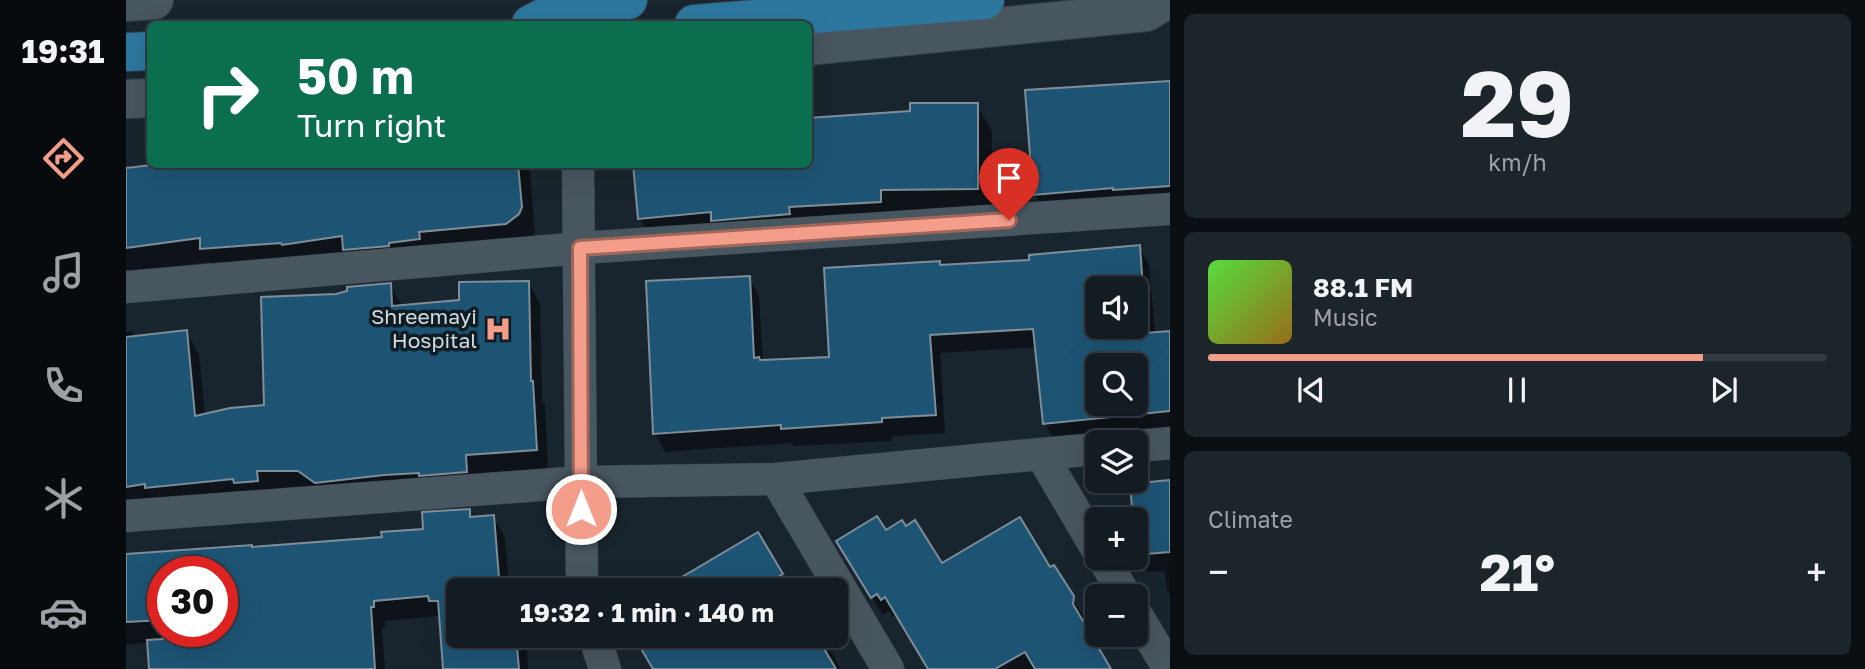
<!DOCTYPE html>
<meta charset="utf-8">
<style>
body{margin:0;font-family:"Golos Text",sans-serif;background:#1c252a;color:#f1f3f6;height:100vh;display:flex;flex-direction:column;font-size:26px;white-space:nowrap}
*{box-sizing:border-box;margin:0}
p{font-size:23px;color:#9da1a5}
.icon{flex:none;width:38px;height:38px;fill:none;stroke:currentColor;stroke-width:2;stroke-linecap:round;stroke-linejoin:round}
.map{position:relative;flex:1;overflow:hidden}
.sheet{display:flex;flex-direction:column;gap:14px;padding:14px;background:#0a0f13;width:695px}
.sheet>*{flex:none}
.hud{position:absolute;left:21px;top:21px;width:665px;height:147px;border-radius:10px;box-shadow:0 7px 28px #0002,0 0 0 2px #323a40;background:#0b6e4f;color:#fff;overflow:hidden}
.fabs{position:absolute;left:959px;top:276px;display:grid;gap:14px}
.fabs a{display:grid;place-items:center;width:63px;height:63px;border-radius:10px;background:#131c22;box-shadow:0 7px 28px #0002,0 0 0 2px #323a40;font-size:35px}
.speed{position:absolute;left:21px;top:556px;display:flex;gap:14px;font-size:35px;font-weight:700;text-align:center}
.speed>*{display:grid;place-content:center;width:91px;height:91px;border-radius:50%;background:#131c22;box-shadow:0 7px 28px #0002,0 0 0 2px #323a40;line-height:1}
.speed .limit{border:10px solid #d22;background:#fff;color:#111}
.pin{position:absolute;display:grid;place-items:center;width:60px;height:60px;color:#fff;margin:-72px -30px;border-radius:50% 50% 50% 0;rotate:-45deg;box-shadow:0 0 7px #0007}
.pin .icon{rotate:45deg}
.me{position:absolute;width:77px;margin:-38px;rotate:0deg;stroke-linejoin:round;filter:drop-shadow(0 0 5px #0008)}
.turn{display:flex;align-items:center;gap:24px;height:147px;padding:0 35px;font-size:32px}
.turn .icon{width:91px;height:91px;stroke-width:2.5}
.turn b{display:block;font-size:49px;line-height:60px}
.big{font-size:52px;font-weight:700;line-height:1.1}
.sheet .widget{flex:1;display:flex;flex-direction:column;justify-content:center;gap:10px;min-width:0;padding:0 24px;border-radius:10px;background:#1c252a}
.sheet .dial{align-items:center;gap:0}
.dial b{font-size:91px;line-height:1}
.song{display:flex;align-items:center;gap:21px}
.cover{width:84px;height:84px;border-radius:10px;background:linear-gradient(135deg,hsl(110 70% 55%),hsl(40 70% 35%))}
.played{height:7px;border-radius:4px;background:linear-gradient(90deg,#f49d8b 80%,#323a40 80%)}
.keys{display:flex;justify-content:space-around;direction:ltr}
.heat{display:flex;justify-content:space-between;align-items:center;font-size:38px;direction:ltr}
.trip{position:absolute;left:320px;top:578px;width:402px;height:70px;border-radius:10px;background:#131c22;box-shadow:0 7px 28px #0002,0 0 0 2px #323a40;font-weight:700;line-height:70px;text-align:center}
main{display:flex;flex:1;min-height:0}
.menu{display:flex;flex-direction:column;width:126px;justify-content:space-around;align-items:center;background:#080b0e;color:#9da1a5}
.menu .icon{width:49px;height:49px}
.menu .selected{color:#f49d8b}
.menu b{font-size:32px;color:#f1f3f6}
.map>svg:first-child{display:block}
.shadow{fill:#0007;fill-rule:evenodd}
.building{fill:#1d5474;stroke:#7e8d98;stroke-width:2;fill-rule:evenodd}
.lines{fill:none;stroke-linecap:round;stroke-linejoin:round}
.minor-casing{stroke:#363f47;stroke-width:33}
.tertiary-casing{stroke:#363f47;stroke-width:40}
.primary-casing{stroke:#363f47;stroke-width:40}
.minor{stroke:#485660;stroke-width:32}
.tertiary{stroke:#485660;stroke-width:38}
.primary{stroke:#2d779e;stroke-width:38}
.route-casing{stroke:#9f665a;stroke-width:18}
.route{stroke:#f49d8b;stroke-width:12}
.labels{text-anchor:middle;stroke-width:7;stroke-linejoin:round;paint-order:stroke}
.poi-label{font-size:21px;fill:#d3dbe1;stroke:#0f1c24;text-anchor:end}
</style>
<main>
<nav class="menu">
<b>19:31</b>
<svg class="icon selected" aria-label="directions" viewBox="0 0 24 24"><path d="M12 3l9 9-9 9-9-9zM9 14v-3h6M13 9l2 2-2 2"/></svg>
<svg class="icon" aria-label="music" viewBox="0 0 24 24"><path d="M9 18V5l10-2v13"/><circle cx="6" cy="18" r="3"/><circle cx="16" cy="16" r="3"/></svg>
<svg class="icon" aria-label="phone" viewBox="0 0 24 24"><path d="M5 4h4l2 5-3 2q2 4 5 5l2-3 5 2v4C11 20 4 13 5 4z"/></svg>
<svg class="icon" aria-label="climate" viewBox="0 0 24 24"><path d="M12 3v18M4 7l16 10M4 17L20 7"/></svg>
<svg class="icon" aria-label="car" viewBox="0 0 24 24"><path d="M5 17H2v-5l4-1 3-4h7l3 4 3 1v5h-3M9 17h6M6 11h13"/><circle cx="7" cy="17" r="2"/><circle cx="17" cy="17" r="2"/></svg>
</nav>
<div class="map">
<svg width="1045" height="669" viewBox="0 0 1045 669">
<rect width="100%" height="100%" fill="#19252e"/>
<g class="shadow">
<polygon points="1043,83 1045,204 920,213 909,195"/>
<polygon points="851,105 866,131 866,215 529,245 514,219 682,164 786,113"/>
<polygon points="49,164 400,164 404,173 409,233 401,243 90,273 84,262 0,273 0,170"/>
<path d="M 1013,247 L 1023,265 L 1029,334 L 1045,333 L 1045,430 L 929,442 L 919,424 L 911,347 L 814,353 L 819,433 L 766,436 L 766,441 L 667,446 L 666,443 L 539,452 L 529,434 L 623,278 L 633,296 L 637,362 L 705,358 L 815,267 L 905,261 ZM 971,289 L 1010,289 L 1010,327 L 971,327 ZM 971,366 L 1010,366 L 1010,404 L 971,404 Z"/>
<polygon points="402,282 414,304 416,401 419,405 422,471 0,510 0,332 6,331 10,338 60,332 73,354 79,416 140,406 210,295 264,285 276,306 335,301"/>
<polygon points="1045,481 1045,596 1041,590 1039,571 1022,572 1012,554 1006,485"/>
<path d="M 343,511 L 347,518 L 367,517 L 379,537 L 383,590 L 332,590 L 332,635 L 400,635 L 402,669 L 319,669 L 313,616 L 259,621 L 259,628 L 256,628 L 259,669 L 24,669 L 23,642 L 0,645 L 0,555 L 257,538 L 299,530 ZM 37,572 L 96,572 L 96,632 L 37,632 Z"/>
<polygon points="759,532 816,566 923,570 946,597 957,616 957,624 983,669 803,669 771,614 767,617 763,611 757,615 723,560"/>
<polygon points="631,535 664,590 538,590"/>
<polygon points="704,650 715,669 530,669 699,654"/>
</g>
<g class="building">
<polygon points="1044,81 1044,186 987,190 987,188 907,195 899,90"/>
<polygon points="784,103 852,103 852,189 755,190 755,202 663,207 664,214 585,221 585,212 512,219 507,164 682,164 682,118 784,111"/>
<polygon points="34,164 392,164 396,207 393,214 380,224 293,232 294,239 263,243 263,246 217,250 216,236 156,245 155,243 74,249 74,238 0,248 0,168"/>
<path d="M 1014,245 L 1020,333 L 1044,331 L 1044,411 L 917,424 L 907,329 L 804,335 L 810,415 L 756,418 L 756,422 L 655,429 L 655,425 L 527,434 L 520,281 L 624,276 L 628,358 L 633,357 L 634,360 L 703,357 L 698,268 L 814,261 L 814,265 L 903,260 L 903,255 ZM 971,289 L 1010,289 L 1010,327 L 971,327 ZM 971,366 L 1010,366 L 1010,404 L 971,404 Z"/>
<polygon points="403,281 405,381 407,381 411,450 340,455 341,472 293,476 293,473 258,475 189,483 172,471 131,471 132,481 108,483 107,479 19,488 19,484 0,487 0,337 61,330 69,416 104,408 138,405 135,297 210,294 221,291 221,287 265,283 266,306 333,300 333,282"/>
<polygon points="1044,480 1044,552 1010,555 1010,520 1007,520 1004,484"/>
<polygon points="344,509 344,517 368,515 374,590 332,590 332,635 390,635 393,669 317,669 312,601 303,601 302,596 248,601 248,607 245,607 249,669 23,669 21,640 96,635 96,572 37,572 37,570 37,620 0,622 0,554 126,545 126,547 256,537 255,532 297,529 296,512"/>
<polygon points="751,516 760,530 776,520 780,526 789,520 816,563 894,517 924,567 928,565 948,596 947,604 985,669 909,669 899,652 869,669 802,669 759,597 755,600 751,594 745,598 710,541"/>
<polygon points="632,532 657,574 631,590 534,590"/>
<polygon points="507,635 690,635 710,669 527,669"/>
</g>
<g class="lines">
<g class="minor-casing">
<g id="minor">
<polyline points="452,164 456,590"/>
<polyline points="0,287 455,248 1045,209"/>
<polyline points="1010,446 1045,443"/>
<polyline points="915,454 971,449"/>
<polyline points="650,479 762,669"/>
<polyline points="0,516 455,482 650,479 915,454 971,549"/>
<polyline points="977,558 1000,597"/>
<polyline points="1010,614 1043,669"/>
<polyline points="468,635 479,669"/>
</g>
</g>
<g class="tertiary-casing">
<g id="tertiary">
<polyline points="0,2 28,0"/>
<polyline points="682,46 1020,12 1040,0"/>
<polyline points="0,99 24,98"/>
</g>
</g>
<g class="primary-casing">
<g id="primary">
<polyline points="405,24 442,5 502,0"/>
<polyline points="568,24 859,0"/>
<polyline points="0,52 24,51"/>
</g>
</g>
<use href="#minor" class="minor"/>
<use href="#tertiary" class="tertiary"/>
<use href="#primary" class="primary"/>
</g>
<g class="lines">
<g class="route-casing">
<polyline id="route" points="455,509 454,248 883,220"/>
</g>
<use href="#route" class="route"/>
</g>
<defs>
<g id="hospital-bare" transform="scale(2.1)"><path d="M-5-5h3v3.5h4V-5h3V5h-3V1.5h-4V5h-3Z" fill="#f49d8b" stroke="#0f1c24" stroke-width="2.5" paint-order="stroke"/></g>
</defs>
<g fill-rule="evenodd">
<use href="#hospital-bare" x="372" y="329"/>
</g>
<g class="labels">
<g class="poi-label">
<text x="351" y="324">Shreemayi<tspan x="351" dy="24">Hospital</tspan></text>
</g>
</g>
</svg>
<div class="fabs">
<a><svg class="icon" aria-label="sound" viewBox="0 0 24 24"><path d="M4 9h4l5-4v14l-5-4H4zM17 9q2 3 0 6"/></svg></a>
<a><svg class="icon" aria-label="search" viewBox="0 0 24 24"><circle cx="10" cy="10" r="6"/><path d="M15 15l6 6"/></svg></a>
<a><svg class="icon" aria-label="layers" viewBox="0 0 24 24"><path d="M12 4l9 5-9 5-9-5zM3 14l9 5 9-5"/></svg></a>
<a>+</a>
<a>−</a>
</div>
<div class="speed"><div class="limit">30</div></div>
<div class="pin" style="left:883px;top:220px;background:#d93025"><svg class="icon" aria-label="arrive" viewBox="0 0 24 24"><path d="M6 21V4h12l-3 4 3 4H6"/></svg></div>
<svg class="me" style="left:455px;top:509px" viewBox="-20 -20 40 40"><circle r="17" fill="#f49d8b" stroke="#fff" stroke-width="3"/><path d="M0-11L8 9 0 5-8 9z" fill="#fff"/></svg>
<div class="trip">19:32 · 1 min · 140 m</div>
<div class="hud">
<div class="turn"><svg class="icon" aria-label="right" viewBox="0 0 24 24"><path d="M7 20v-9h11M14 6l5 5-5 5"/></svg><div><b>50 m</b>Turn right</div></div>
</div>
</div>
<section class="sheet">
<div class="widget dial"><b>29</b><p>km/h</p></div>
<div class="widget">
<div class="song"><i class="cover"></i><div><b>88.1 FM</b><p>Music</p></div></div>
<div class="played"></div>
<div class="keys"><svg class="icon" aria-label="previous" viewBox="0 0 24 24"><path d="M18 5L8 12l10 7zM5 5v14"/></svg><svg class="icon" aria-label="pause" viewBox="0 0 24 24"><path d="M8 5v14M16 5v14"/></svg><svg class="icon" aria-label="next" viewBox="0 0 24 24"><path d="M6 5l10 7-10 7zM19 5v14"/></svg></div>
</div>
<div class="widget"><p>Climate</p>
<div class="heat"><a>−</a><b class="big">21°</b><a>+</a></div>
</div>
</section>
</main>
